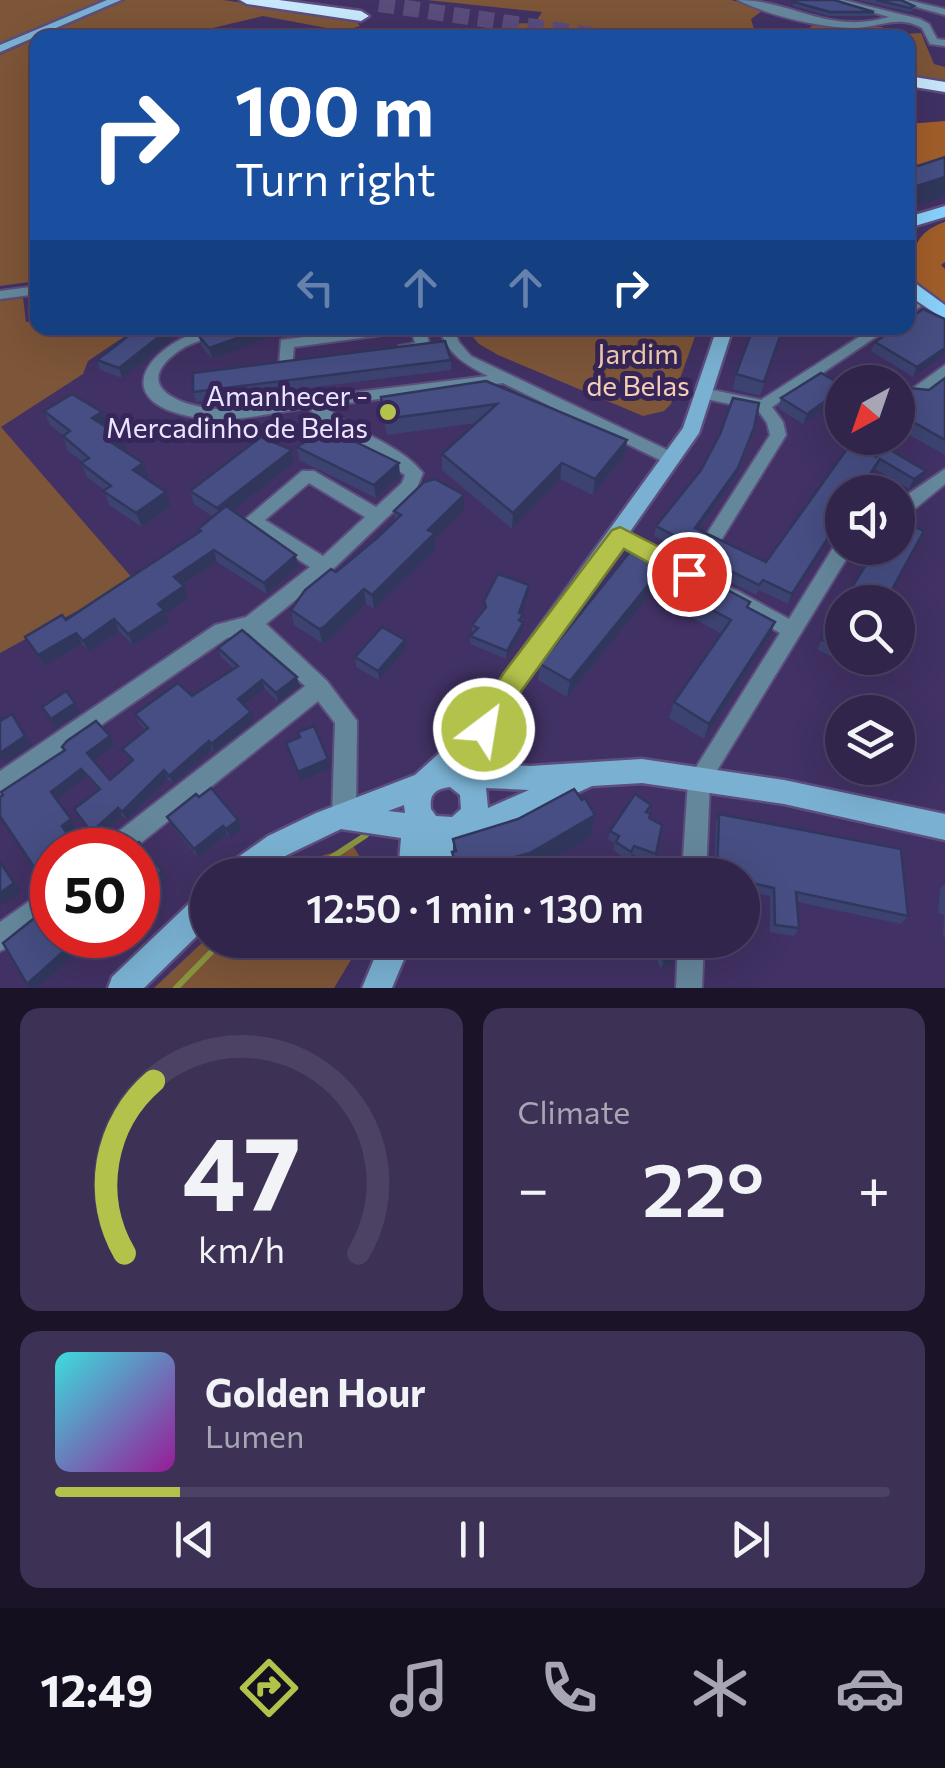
<!DOCTYPE html>
<meta charset="utf-8">
<style>
body{margin:0;font-family:Commissioner,sans-serif;background:#3d3155;color:#f1f3f6;height:100vh;display:flex;flex-direction:column;font-size:38px;white-space:nowrap}
*{box-sizing:border-box;margin:0}
p{font-size:32px;color:#a8a5b5}
.icon{flex:none;width:55px;height:55px;fill:none;stroke:currentColor;stroke-width:2;stroke-linecap:round;stroke-linejoin:round}
.map{position:relative;height:988px;overflow:hidden}
.details{display:flex;flex-direction:column;gap:20px;padding:20px;background:#1b1429;flex:1}
.details>*{flex:none}
.hud{position:absolute;left:30px;top:30px;width:885px;height:305px;border-radius:20px;box-shadow:0 10px 40px #0002,0 0 0 2px #4c4263;background:#1a4fa0;color:#fff;overflow:hidden}
.needle{width:65px;rotate:220deg}
.controls{position:absolute;left:825px;top:365px;display:grid;gap:20px}
.controls a{display:grid;place-items:center;width:90px;height:90px;border-radius:50%;background:#31254b;box-shadow:0 10px 40px #0002,0 0 0 2px #4c4263;font-size:50px}
.speed{position:absolute;left:30px;top:828px;display:flex;gap:20px;font-size:50px;font-weight:700;text-align:center}
.speed>*{display:grid;place-content:center;width:130px;height:130px;border-radius:50%;background:#31254b;box-shadow:0 10px 40px #0002,0 0 0 2px #4c4263;line-height:1}
.speed .limit{border:15px solid #d22;background:#fff;color:#111}
.pin{position:absolute;display:grid;place-items:center;width:85px;height:85px;color:#fff;margin:-42px;border:5px solid #fff;border-radius:50%;box-shadow:0 2px 10px #0007}
.me{position:absolute;width:110px;margin:-55px;rotate:31deg;stroke-linejoin:round;filter:drop-shadow(0 0 8px #0008)}
.turn{display:flex;align-items:center;gap:35px;height:210px;padding:0 40px;font-size:45px}
.turn .icon{width:130px;height:130px;stroke-width:2.5}
.turn b{display:block;font-size:70px;line-height:85px}
.lanes{display:flex;align-items:center;height:95px;padding:0 40px;background:#0003;justify-content:center;gap:50px;direction:ltr}
.lanes .off{opacity:.35}
.big{font-size:75px;font-weight:600;line-height:1.1}
.details .tile{flex:1;display:flex;flex-direction:column;justify-content:center;gap:15px;min-width:0;padding:0 35px;border-radius:20px;background:#3d3155}
.details .dial{align-items:center;gap:0}
.dial svg{height:260px;overflow:visible;fill:none;stroke:#4c4263;stroke-width:7;stroke-linecap:round;text-anchor:middle}
.dial text{fill:#f1f3f6;stroke:none}
.song{display:flex;align-items:center;gap:30px}
.cover{width:120px;height:120px;border-radius:15px;background:linear-gradient(135deg,hsl(180 70% 55%),hsl(300 70% 35%))}
.played{height:10px;border-radius:5px;background:linear-gradient(90deg,#b3c24b 15%,#4c4263 15%)}
.keys{display:flex;justify-content:space-around;direction:ltr}
.heat{display:flex;justify-content:space-between;align-items:center;font-size:55px;direction:ltr}
.details .tiles{flex:1;display:grid;gap:20px;grid-template-columns:1fr 1fr}
.tile:last-child{grid-column:span 2}
.trip{position:absolute;left:190px;top:858px;width:570px;height:100px;border-radius:50px;background:#31254b;box-shadow:0 10px 40px #0002,0 0 0 2px #4c4263;font-weight:600;line-height:100px;text-align:center}
.tab-bar{display:flex;height:160px;justify-content:space-around;align-items:center;background:#140f1e;color:#a8a5b5}
.tab-bar .icon{width:70px;height:70px}
.tab-bar .selected{color:#b3c24b}
.tab-bar b{font-size:45px;color:#f1f3f6}
.map>svg:first-child{display:block}
.green{fill:#7d5538}
.forest{fill:#a15e29}
.lines{fill:none;stroke-linecap:round;stroke-linejoin:round}
.stream{stroke:#89943f;stroke-width:6}
.highway-tunnel{stroke:#5a4c7b;stroke-width:16;stroke-dasharray:16 9;stroke-linecap:butt}
.street-casing{stroke:#5c4e7d;stroke-width:4}
.secondary-casing{stroke:#5c4e7d;stroke-width:5}
.primary-casing{stroke:#5c4e7d;stroke-width:5}
.highway-casing{stroke:#5c4e7d;stroke-width:5}
.street{fill:#65879c;fill-rule:evenodd}
.secondary{fill:#7ab1d2;fill-rule:evenodd}
.primary{fill:#89d1fb;fill-rule:evenodd}
.highway{fill:#c7e7fc;fill-rule:evenodd}
.wall{fill:#3c4371}
.shaded-wall{fill:#31375c}
.building{fill:#464e83;stroke:#31375c;stroke-width:2.5}
.route{fill:#b3c24b;stroke:#747e31;stroke-width:2.5}
.poi-dot{fill:#b3c24b;stroke:#362659;stroke-width:4}
.labels{text-anchor:middle;stroke-width:10;stroke-linejoin:round;paint-order:stroke}
.park-label{font-size:28px;fill:#f5ceb4;stroke:#362659}
.poi-label{font-size:28px;fill:#eae4fe;stroke:#362659;text-anchor:end}
</style>
<div class="map">
<svg width="945" height="988" viewBox="0 0 945 988">
<rect width="100%" height="100%" fill="#413164"/>
<g class="green">
<polygon points="0,0 107,0 0,43"/>
<polygon points="125,0 223,0 354,19 360,26 343,31 263,16 200,31 203,37 39,38"/>
<polygon points="427,0 731,0 765,9 751,19 756,36 806,33 812,26 882,27 888,35 921,33 934,64 945,67 945,83 908,77 908,38 510,37 500,32 503,24 535,23 542,12"/>
<polygon points="38,38 37,281 0,286 0,55"/>
<polygon points="23,298 26,322 37,321 38,328 137,328 88,361 83,374 1,427 134,580 0,653 0,301"/>
<polygon points="465,328 698,328 671,404 664,411 643,416 498,355 479,344"/>
<polygon points="353,846 371,875 280,875 290,866"/>
<polygon points="207,938 208,940 363,940 334,988 154,988"/>
</g>
<g class="forest">
<polygon points="945,121 945,157 908,169 908,124"/>
<path d="M 945,222 L 945,262 L 941,265 L 945,269 L 945,305 L 914,279 C 911,250 915,232 945,222 Z"/>
</g>
<g class="lines">
<g class="stream">
<polyline points="305,875 366,835"/>
<polyline points="176,988 223,940"/>
</g>
<polyline class="highway-tunnel" points="379,4 612,38"/>
<g class="street-casing">
<g id="street">
<path d="M 738,0 C 792,0 828,35 889,17 L 829,0 L 843,0 L 920,19 L 929,24 L 937,39 L 945,40 L 945,46 L 930,44 L 922,28 C 897,14 880,28 853,28 C 817,27 770,16 738,0 Z"/>
<polygon points="892,0 907,0 945,9 945,15"/>
<polygon points="38,286 38,294 0,299 0,291"/>
<polygon points="914,302 921,306 908,315 908,304"/>
<path d="M 208,328 L 229,328 C 215,338 195,340 180,350 C 128,386 181,407 218,409 L 488,376 C 464,364 448,354 439,328 L 453,328 L 459,342 L 471,356 L 678,455 L 680,459 L 678,463 L 666,463 L 503,383 L 325,406 C 353,433 398,442 423,473 L 416,490 L 331,571 L 266,624 L 327,681 L 357,721 L 356,818 L 352,826 L 344,829 L 336,826 L 332,818 L 335,723 L 318,701 L 132,850 L 101,850 L 105,842 L 305,686 L 248,633 L 227,638 L 0,795 L 0,771 L 215,625 L 246,617 L 310,567 L 246,526 L 243,521 L 302,471 L 314,471 L 376,507 L 402,483 L 405,475 L 329,427 L 308,408 C 274,412 235,423 200,418 C 109,405 140,349 208,328 ZM 309,483 L 365,517 L 323,556 L 265,520 Z"/>
<polygon points="373,328 425,328 430,346 423,351 399,352 399,346 415,343 411,329 404,332 294,347 292,368 282,368 279,365 281,340"/>
<polygon points="873,328 889,328 772,407 783,422 786,435 720,542 708,542 705,537 708,532 770,435 767,423 758,410 697,397 695,393 697,389 703,388 761,400"/>
<polygon points="945,365 945,378 921,399 909,399 907,395 909,391"/>
<polygon points="945,469 945,484 912,511 898,513 898,501"/>
<polygon points="620,529 688,565 690,570 688,575 674,575 614,541 611,536 614,531"/>
<polygon points="842,541 842,548 852,548 850,553 710,782 706,875 682,875 688,780 780,633 724,601 721,596 724,591 731,588 738,591 789,619 836,543"/>
<polygon points="52,885 52,912 9,947 0,951 0,922"/>
<polygon points="678,940 704,940 702,988 676,988"/>
</g>
</g>
<g class="secondary-casing">
<g id="secondary">
<polygon points="107,0 121,0 0,52 0,45"/>
<path d="M 717,328 L 733,328 L 699,433 L 520,689 L 493,737 L 464,763 L 530,766 L 642,759 L 784,780 L 945,814 L 945,840 L 784,804 L 642,783 L 592,786 L 499,829 L 466,838 L 438,875 L 398,875 L 401,838 L 341,829 L 287,855 L 258,875 L 223,875 L 227,865 L 268,836 L 316,813 L 415,775 L 475,721 L 504,675 L 683,428 ZM 450,787 L 460,795 L 461,809 L 452,817 L 436,816 L 431,809 C 429,793 436,789 450,787 ZM 486,788 L 529,790 L 488,808 ZM 404,805 L 405,813 L 388,811 Z"/>
<polygon points="208,891 208,925 144,988 108,988 112,977 198,895"/>
<polygon points="382,940 412,940 392,988 362,988"/>
</g>
</g>
<g class="primary-casing">
<g id="primary">
<polygon points="945,206 945,217 908,228 908,217"/>
<polygon points="908,278 945,305 945,320 908,295"/>
</g>
</g>
<g class="highway-casing">
<g id="highway">
<polygon points="240,0 279,0 361,11 369,16 361,21 247,4"/>
<polygon points="908,76 945,82 945,92 908,86"/>
</g>
</g>
<use href="#street" class="street"/>
<use href="#secondary" class="secondary"/>
<use href="#primary" class="primary"/>
<use href="#highway" class="highway"/>
</g>
<g class="wall">
<polygon points="858,0 901,0 914,6 913,10 909,12"/>
<polygon points="794,2 874,12 873,16 829,16 793,6"/>
<polygon points="945,319 913,377 871,351 875,342"/>
<polygon points="170,328 173,338 122,378 100,370 97,360"/>
<polygon points="222,328 295,328 212,359 201,346 199,336"/>
<polygon points="784,328 760,396 733,389 736,374"/>
<polygon points="451,360 451,370 196,402 193,392"/>
<polygon points="945,378 945,455 902,431 904,427 898,423 898,398 929,390"/>
<polygon points="486,381 627,440 624,456 593,495 560,479 512,529 442,470 442,454 476,423 387,435 382,413 381,397"/>
<polygon points="842,385 842,397 803,424 778,408 781,398"/>
<polygon points="44,411 107,426 106,427 127,451 125,452 148,477 146,479 166,492 171,506 142,527 109,505 104,490 87,477 81,463 83,462 68,451 63,436 64,436 50,425"/>
<polygon points="752,438 735,478 698,530 766,562 876,457 921,481 909,489 875,469 860,492 842,492 842,519 788,604 759,590 756,595 675,554 676,547 654,536 656,526"/>
<polygon points="297,447 400,476 376,498 299,460"/>
<polygon points="292,450 294,463 233,511 298,567 267,594 217,562 183,585 188,598 166,614 169,622 133,645 119,631 89,652 82,644 44,666 25,637 66,620 199,533 198,529 213,517 194,504 190,491"/>
<polygon points="464,495 464,510 435,538 436,549 374,609 366,604 327,642 322,643 294,625 291,610 377,538 395,521 394,511"/>
<polygon points="661,564 750,602 748,608 775,622 769,638 704,739 669,718 674,702 722,634 650,595 567,697 538,680 540,664"/>
<polygon points="529,585 529,594 521,614 523,615 523,631 506,659 470,644 470,636 472,633 472,625 484,609 484,601"/>
<polygon points="842,603 842,658 855,658 851,666 817,649"/>
<polygon points="218,648 299,686 278,702 265,689 244,705 251,712 254,721 214,752 212,750 173,784 168,779 127,820 122,816 102,835 94,837 74,809 99,790 86,777 57,800 77,827 67,834 78,850 43,878 36,870 3,795 110,736 115,745 93,761 110,780 131,761 122,749 146,730 139,723 135,714 192,696 234,669 221,657"/>
<polygon points="406,649 379,680 356,667 355,657"/>
<polygon points="199,797 238,820 242,828 230,838 227,834 198,858 172,825 167,817"/>
<polygon points="582,800 595,815 591,837 528,874 453,875 453,839"/>
<polygon points="651,805 649,813 656,854 653,863 632,854 629,861 613,850 615,844 608,839 610,831"/>
<polygon points="719,814 908,916 901,924 797,902 799,928 794,936 770,932 770,896 742,890 742,875 714,875 716,822"/>
<polygon points="945,883 945,938 943,937 944,915 938,913 940,889"/>
<polygon points="648,940 677,940 676,957 673,964 661,969"/>
</g>
<g class="shaded-wall">
<polygon points="945,177 945,196 908,209 908,189"/>
<polygon points="170,328 173,338 122,378 119,368"/>
<polygon points="265,328 295,328 212,359 209,348"/>
<polygon points="945,348 945,354 913,377 917,367"/>
<polygon points="842,389 842,397 803,424 807,414"/>
<polygon points="102,412 107,426 97,432 92,418"/>
<polygon points="754,428 735,478 692,538 695,528"/>
<polygon points="122,437 127,451 117,458 112,443"/>
<polygon points="627,440 624,456 593,495 595,479"/>
<polygon points="292,450 294,463 220,521 217,508"/>
<polygon points="880,459 875,469 860,492 858,492"/>
<polygon points="143,463 148,477 138,484 133,470"/>
<polygon points="399,463 400,476 376,498 374,485"/>
<polygon points="562,463 560,479 512,529 513,513"/>
<polygon points="926,471 921,481 909,489 914,479"/>
<polygon points="166,492 171,506 142,527 136,513"/>
<polygon points="464,495 464,510 435,538 436,549 374,609 372,595 428,530"/>
<polygon points="842,516 842,519 788,604 792,594"/>
<polygon points="214,550 217,562 178,588 174,577"/>
<polygon points="296,555 298,567 267,594 264,583"/>
<polygon points="653,579 650,595 567,697 570,681"/>
<polygon points="529,585 529,594 520,619 523,615 522,623 518,628 519,613"/>
<polygon points="184,586 188,598 166,614 169,622 133,645 128,634 158,604"/>
<polygon points="364,589 366,604 327,642 322,643 319,629"/>
<polygon points="114,619 119,631 89,652 83,641"/>
<polygon points="775,622 769,638 704,739 709,724"/>
<polygon points="523,623 523,631 506,659 507,651"/>
<polygon points="76,633 82,644 44,666 38,655"/>
<polygon points="405,640 406,649 379,680 378,671"/>
<polygon points="297,677 299,686 278,702 276,693"/>
<polygon points="262,680 265,689 241,707 238,699"/>
<polygon points="75,703 80,712 56,728 51,719"/>
<polygon points="251,712 254,721 214,752 211,744"/>
<polygon points="25,736 32,745 5,763 0,756 0,753"/>
<polygon points="110,736 115,745 92,762 87,753"/>
<polygon points="209,741 212,750 173,784 169,776"/>
<polygon points="328,759 330,768 300,781 298,772"/>
<polygon points="81,769 86,777 57,800 51,792"/>
<polygon points="164,770 168,779 127,820 122,812"/>
<polygon points="118,808 122,816 102,835 94,837 89,829"/>
<polygon points="595,815 591,837 528,874 486,875 496,862"/>
<polygon points="71,819 77,827 67,834 62,826"/>
<polygon points="238,820 242,828 230,838 226,829"/>
<polygon points="223,826 227,834 198,858 194,849"/>
<polygon points="73,842 78,850 62,850"/>
<polygon points="52,857 52,870 43,878 36,870"/>
<polygon points="0,860 21,891 0,906"/>
<polygon points="162,871 167,879 142,900 138,892"/>
<polygon points="82,935 97,935 37,988 31,988 27,984"/>
<polygon points="676,957 673,964 661,969 664,961"/>
</g>
<g class="building">
<polygon points="797,0 834,0 874,12 830,12 794,2"/>
<polygon points="876,0 901,0 914,6 910,8"/>
<polygon points="945,157 945,177 908,189 908,160 918,166"/>
<polygon points="923,309 945,319 945,348 917,367 875,342 896,328 908,328 908,320"/>
<polygon points="139,328 170,328 119,368 97,360"/>
<polygon points="222,328 265,328 209,348 199,336"/>
<polygon points="753,328 783,328 764,382 736,374"/>
<polygon points="445,341 451,360 193,392 193,373"/>
<polygon points="821,373 842,385 842,389 807,414 781,398"/>
<polygon points="945,378 945,440 908,419 912,416 898,408 898,398 910,388 929,390"/>
<polygon points="486,381 627,440 595,479 562,463 513,513 442,454 497,404 385,419 381,397"/>
<polygon points="72,394 102,412 92,418 122,437 112,443 143,463 133,470 166,492 136,513 103,491 111,486 81,463 89,458 63,436 70,431 44,411"/>
<polygon points="733,398 759,403 754,428 738,468 695,528 766,562 852,442 876,457 887,448 926,471 914,479 880,459 858,492 842,492 842,516 792,594 763,580 759,585 677,544 681,539 656,526 701,470 720,434"/>
<polygon points="327,428 399,463 374,485 297,447"/>
<polygon points="261,437 292,450 217,508 190,491"/>
<polygon points="435,479 464,495 428,530 435,533 372,595 364,589 324,627 319,629 291,610 305,590 331,569 336,572 377,538 401,515 394,511 424,482"/>
<polygon points="226,506 296,555 264,583 214,550 174,577 184,586 158,604 164,610 128,634 114,619 83,641 76,633 38,655 25,637 62,615 66,620 96,600 201,531 198,529"/>
<polygon points="898,519 924,531 885,602 843,602 876,548 898,548"/>
<polygon points="633,548 661,564 666,558 750,602 747,607 775,622 709,724 674,702 731,620 653,579 570,681 540,664"/>
<polygon points="498,574 529,585 519,613 523,615 519,620 523,623 507,651 470,636 478,628 472,625 486,607 484,601"/>
<polygon points="842,603 842,650 821,639"/>
<polygon points="382,627 405,640 378,671 355,657"/>
<polygon points="242,630 297,677 276,693 262,680 238,699 251,712 211,744 209,741 169,776 164,770 122,812 118,808 97,827 89,829 74,809 100,789 81,769 51,792 71,819 62,826 73,842 62,850 52,850 52,857 36,870 0,816 0,797 3,795 1,792 65,750 62,747 67,741 96,721 110,736 87,753 110,780 133,760 122,749 148,728 135,714 178,683 192,696 238,666 218,648"/>
<polygon points="66,691 75,703 51,719 42,707"/>
<polygon points="12,714 25,736 0,753 0,716 2,720"/>
<polygon points="314,726 328,759 298,772 286,743 300,737 298,732"/>
<polygon points="211,788 238,820 226,829 223,826 194,849 167,817 196,794 199,797"/>
<polygon points="574,789 582,800 585,798 595,815 530,853 496,862 499,870 487,875 459,875 452,852 456,851 453,839 518,819"/>
<polygon points="635,794 651,805 646,812 651,814 649,818 662,825 656,854 634,846 631,852 616,842 619,836 610,831"/>
<polygon points="719,814 901,849 908,916 796,892 799,928 775,925 774,888 742,881 742,875 717,875"/>
<polygon points="139,842 162,871 138,892 138,850 129,850"/>
<polygon points="0,862 14,883 0,893"/>
<polygon points="37,916 44,928 52,921 52,935 82,935 27,984 3,943"/>
<polygon points="654,940 677,940 676,957 664,961"/>
</g>
<polygon class="route" points="620,527 698,567 701,574 698,580 680,580 624,549 522,690 493,738 484,742 474,738 469,729 503,674 612,530"/>
<circle class="poi-dot" cx="388" cy="412" r="10"/>
<g class="labels">
<g class="park-label">
<text x="638" y="364">Jardim<tspan x="638" dy="32">de Belas</tspan></text>
</g>
<g class="poi-label">
<text x="368" y="406">Amanhecer -<tspan x="368" dy="32">Mercadinho de Belas</tspan></text>
</g>
</g>
</svg>
<div class="controls">
<a><svg class="needle" viewBox="-14 -14 28 28"><path d="M0-13l5 13h-10z" fill="#e53935"/><path d="M0 13l5-13h-10z" fill="#a8a5b5"/></svg></a>
<a><svg class="icon" aria-label="sound" viewBox="0 0 24 24"><path d="M4 9h4l5-4v14l-5-4H4zM17 9q2 3 0 6"/></svg></a>
<a><svg class="icon" aria-label="search" viewBox="0 0 24 24"><circle cx="10" cy="10" r="6"/><path d="M15 15l6 6"/></svg></a>
<a><svg class="icon" aria-label="layers" viewBox="0 0 24 24"><path d="M12 4l9 5-9 5-9-5zM3 14l9 5 9-5"/></svg></a>
</div>
<div class="speed"><div class="limit">50</div></div>
<div class="pin" style="left:689px;top:574px;background:#d93025"><svg class="icon" aria-label="arrive" viewBox="0 0 24 24"><path d="M6 21V4h12l-3 4 3 4H6"/></svg></div>
<svg class="me" style="left:484px;top:729px" viewBox="-20 -20 40 40"><circle r="17" fill="#b3c24b" stroke="#fff" stroke-width="3"/><path d="M0-11L8 9 0 5-8 9z" fill="#fff"/></svg>
<div class="trip">12:50 · 1 min · 130 m</div>
<div class="hud">
<div class="turn"><svg class="icon" aria-label="right" viewBox="0 0 24 24"><path d="M7 20v-9h11M14 6l5 5-5 5"/></svg><div><b>100 m</b>Turn right</div></div>
<div class="lanes"><svg class="icon off" aria-label="left" viewBox="0 0 24 24"><path d="M17 20v-9H6M10 6l-5 5 5 5"/></svg><svg class="icon off" aria-label="ahead" viewBox="0 0 24 24"><path d="M12 20V5M6 11l6-6 6 6"/></svg><svg class="icon off" aria-label="ahead" viewBox="0 0 24 24"><path d="M12 20V5M6 11l6-6 6 6"/></svg><svg class="icon" aria-label="right" viewBox="0 0 24 24"><path d="M7 20v-9h11M14 6l5 5-5 5"/></svg></div>
</div>
</div>
<section class="details">
<div class="tiles">
<div class="tile dial"><svg viewBox="0 0 100 80">
<path d="M14 69A42 42 0 1 1 86 69"/>
<path d="M14 69A42 42 0 0 1 23 16" stroke="#b3c24b"/>
<text x="50" y="56" font-size="32" font-weight="700">47</text>
<text x="50" y="72" font-size="11">km/h</text>
</svg></div>
<div class="tile"><p>Climate</p>
<div class="heat"><a>−</a><b class="big">22°</b><a>+</a></div>
</div>
<div class="tile">
<div class="song"><i class="cover"></i><div><b>Golden Hour</b><p>Lumen</p></div></div>
<div class="played"></div>
<div class="keys"><svg class="icon" aria-label="previous" viewBox="0 0 24 24"><path d="M18 5L8 12l10 7zM5 5v14"/></svg><svg class="icon" aria-label="pause" viewBox="0 0 24 24"><path d="M8 5v14M16 5v14"/></svg><svg class="icon" aria-label="next" viewBox="0 0 24 24"><path d="M6 5l10 7-10 7zM19 5v14"/></svg></div>
</div>
</div>
</section>
<nav class="tab-bar">
<b>12:49</b>
<svg class="icon selected" aria-label="directions" viewBox="0 0 24 24"><path d="M12 3l9 9-9 9-9-9zM9 14v-3h6M13 9l2 2-2 2"/></svg>
<svg class="icon" aria-label="music" viewBox="0 0 24 24"><path d="M9 18V5l10-2v13"/><circle cx="6" cy="18" r="3"/><circle cx="16" cy="16" r="3"/></svg>
<svg class="icon" aria-label="phone" viewBox="0 0 24 24"><path d="M5 4h4l2 5-3 2q2 4 5 5l2-3 5 2v4C11 20 4 13 5 4z"/></svg>
<svg class="icon" aria-label="climate" viewBox="0 0 24 24"><path d="M12 3v18M4 7l16 10M4 17L20 7"/></svg>
<svg class="icon" aria-label="car" viewBox="0 0 24 24"><path d="M5 17H2v-5l4-1 3-4h7l3 4 3 1v5h-3M9 17h6M6 11h13"/><circle cx="7" cy="17" r="2"/><circle cx="17" cy="17" r="2"/></svg>
</nav>
